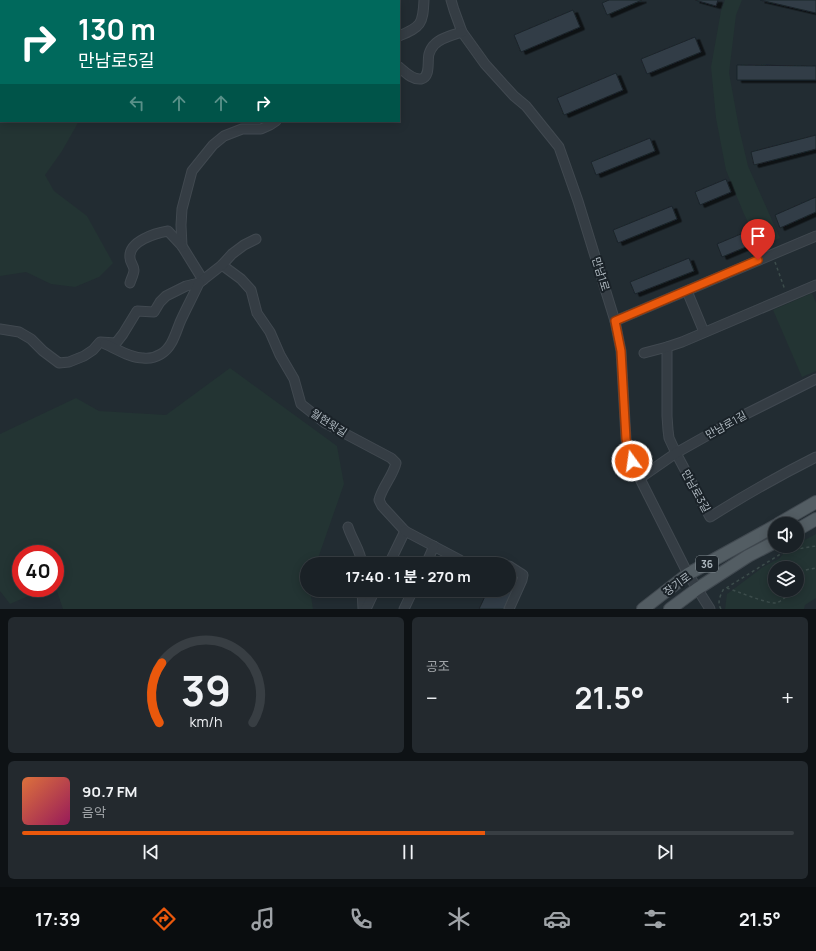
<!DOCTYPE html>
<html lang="ko">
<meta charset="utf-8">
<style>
body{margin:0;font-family:Manrope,"Noto Sans KR",sans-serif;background:#23292e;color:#f1f3f6;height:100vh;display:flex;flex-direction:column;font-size:15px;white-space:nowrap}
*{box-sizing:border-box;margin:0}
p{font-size:13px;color:#9fa3a7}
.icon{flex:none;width:22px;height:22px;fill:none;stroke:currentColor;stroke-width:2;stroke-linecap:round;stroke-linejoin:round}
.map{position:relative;height:609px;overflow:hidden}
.side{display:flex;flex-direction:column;gap:8px;padding:8px;background:#0e1215;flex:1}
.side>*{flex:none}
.guide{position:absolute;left:0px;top:0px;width:400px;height:122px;box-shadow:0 2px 10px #0003,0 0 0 1px #383e43;background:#00695c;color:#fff;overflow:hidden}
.controls{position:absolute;left:768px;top:517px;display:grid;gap:8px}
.controls a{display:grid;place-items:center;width:36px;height:36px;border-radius:50%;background:#1a2126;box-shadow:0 2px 10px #0003,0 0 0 1px #383e43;font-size:20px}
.speed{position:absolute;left:12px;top:545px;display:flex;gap:8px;font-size:20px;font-weight:700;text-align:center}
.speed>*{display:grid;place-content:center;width:52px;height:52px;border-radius:50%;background:#1a2126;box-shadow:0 2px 10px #0003,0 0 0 1px #383e43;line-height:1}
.speed .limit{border:6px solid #d22;background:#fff;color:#111}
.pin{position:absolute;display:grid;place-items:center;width:34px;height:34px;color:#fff;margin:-41px -17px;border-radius:50% 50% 50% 0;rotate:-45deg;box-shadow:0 0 4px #0007}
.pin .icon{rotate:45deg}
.me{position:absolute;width:44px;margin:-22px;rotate:346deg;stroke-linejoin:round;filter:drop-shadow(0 0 3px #0008)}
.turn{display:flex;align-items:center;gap:14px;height:84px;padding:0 12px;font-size:18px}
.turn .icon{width:52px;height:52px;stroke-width:2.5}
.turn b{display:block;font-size:28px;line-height:34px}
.lanes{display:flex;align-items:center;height:38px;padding:0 12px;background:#0003;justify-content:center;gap:20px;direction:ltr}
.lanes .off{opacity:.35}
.big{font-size:30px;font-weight:700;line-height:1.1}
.side .widget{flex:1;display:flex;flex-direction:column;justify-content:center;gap:6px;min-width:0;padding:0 14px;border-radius:6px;background:#23292e}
.side .dial{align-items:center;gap:0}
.dial svg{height:104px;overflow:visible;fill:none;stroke:#383e43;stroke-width:7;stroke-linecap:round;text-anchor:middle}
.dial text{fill:#f1f3f6;stroke:none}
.song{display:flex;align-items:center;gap:12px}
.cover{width:48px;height:48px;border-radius:6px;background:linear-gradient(135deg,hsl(20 70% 55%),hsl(330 70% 35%))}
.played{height:4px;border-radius:2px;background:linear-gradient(90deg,#ea580c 60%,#383e43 60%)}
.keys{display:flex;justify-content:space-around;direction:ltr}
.heat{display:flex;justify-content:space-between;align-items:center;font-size:22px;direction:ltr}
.side .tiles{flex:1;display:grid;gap:8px;grid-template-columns:1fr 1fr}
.widget:last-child{grid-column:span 2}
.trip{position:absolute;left:300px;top:557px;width:216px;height:40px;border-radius:20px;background:#1a2126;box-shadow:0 2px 10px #0003,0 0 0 1px #383e43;font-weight:700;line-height:40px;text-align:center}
.tab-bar{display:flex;height:64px;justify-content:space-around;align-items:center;background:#0a0d0f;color:#9fa3a7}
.tab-bar .icon{width:28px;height:28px}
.tab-bar .current{color:#ea580c}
.tab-bar b{font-size:18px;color:#f1f3f6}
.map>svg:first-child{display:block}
.green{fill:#233433;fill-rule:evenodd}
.building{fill:#313e46;stroke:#1c242a;filter:url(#shadow)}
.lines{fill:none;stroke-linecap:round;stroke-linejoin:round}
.minor-casing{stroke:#414950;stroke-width:11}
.major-casing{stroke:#414950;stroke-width:14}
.path{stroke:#3c4c4b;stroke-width:1.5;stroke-dasharray:3 3;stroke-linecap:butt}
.minor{stroke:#353d44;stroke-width:9}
.major{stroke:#535d63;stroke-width:12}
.route-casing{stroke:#983908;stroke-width:10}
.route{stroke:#ea580c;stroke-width:7}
.labels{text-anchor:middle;stroke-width:4;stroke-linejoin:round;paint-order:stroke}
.shield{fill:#1a2228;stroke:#828c92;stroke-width:1}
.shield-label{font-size:10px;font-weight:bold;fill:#afb9c0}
.street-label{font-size:11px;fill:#afb9c0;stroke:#1a2228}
</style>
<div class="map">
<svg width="816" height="609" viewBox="0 0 816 609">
<defs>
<filter id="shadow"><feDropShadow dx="4.5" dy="2.5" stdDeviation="0" flood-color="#0009"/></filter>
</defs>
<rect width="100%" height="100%" fill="#222c32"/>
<g class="green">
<polygon points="0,0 55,0 56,1 1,1 1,121 79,121 62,151 45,175 54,191 87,216 113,263 99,277 75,287 51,284 26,272 0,276"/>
<polygon points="725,0 742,0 736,15 729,73 739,128 748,166 780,238 760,247 744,214 726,170 716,118 711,67 721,11"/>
<polygon points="812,293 816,303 816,371 802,377 773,310"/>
<polygon points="230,368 337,446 344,484 316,564 307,564 307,590 310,590 313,609 63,609 55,585 55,554 21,554 21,588 47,588 10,604 0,591 0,434 76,398 99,411 166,415"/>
<path d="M 816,534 L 816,598 L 805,605 L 804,609 L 725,609 L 727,594 L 763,567 L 779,559 L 788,548 L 793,546 L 797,546 L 797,544 ZM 775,568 L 797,568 L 797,590 L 775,590 Z"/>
</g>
<g class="building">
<polygon points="609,0 642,0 607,15 602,3"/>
<polygon points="695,0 718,0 716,6"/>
<polygon points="760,0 816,0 816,13"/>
<polygon points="573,10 580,27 521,52 514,35"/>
<polygon points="695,37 701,52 647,74 641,59"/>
<polygon points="737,65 816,66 816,80 737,80"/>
<polygon points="616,73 623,90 564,115 557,98"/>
<polygon points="816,135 816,149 754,165 751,152"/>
<polygon points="650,138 655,151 596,175 591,162"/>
<polygon points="726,179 731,192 700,205 695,192"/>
<polygon points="816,197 816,212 780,228 775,215"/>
<polygon points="672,206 677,219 618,243 613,230"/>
<polygon points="748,231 753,244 722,257 717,244"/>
<polygon points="689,258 694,271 635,294 630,282"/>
<polygon points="509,572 520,577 505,609 479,609 488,590 509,590"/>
</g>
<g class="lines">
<g class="minor-casing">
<g id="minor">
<polyline points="244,0 248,1"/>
<polyline points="451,0 454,10 462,32 485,64 514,96 526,106 559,147 578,201 615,321 621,351 626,439 631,461 688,574 710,609"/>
<polyline points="209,1 215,0"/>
<polyline points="334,1 334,0"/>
<path d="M 399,36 C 421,27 423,24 424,0"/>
<path d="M 399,67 C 405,72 412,80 421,79 C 431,77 427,61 429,54 C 430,51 432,47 434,45 C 440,38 453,35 462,32"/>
<path d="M 222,265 L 241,279 L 251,290 L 257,313 L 270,332 L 280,355 L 294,379 L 301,404 L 325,423 L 391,458 L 396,463 C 393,476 382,487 379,500 L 382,506 L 405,531 L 389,564"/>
<polyline points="203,280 182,246 181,225 182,209 192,171 213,145 224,136 242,129 261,129 270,125 276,121"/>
<path d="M 130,283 C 131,279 134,274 134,270 C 134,266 130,262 130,258 C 128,241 156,233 168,231 L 182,246"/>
<polyline points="687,291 704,332"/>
<polyline points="615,321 816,236"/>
<polyline points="0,329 19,332 31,339 43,351 59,363 69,362 84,356 93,350 100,342 116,343 123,334 137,311 154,312 160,302 166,296 186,286 199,283 222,265 232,254 244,245 256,239"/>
<path d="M 105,344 C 117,349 130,358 143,358 C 149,359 156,357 161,354 C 173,347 176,331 181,320 C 187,307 193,296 199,283"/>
<path d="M 667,347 L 667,416 L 668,430 L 669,438 L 676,453 L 710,517 C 745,495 780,475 816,457"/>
<polyline points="644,353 667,347 682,342 816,285"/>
<polyline points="640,478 676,453 740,417 816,379"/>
<path d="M 348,527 C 352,540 361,551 362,564"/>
<polyline points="405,531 460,560"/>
<polyline points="426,564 434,546"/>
<polyline points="362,590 363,609"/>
<polyline points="366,609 375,590"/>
<polyline points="404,609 413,590"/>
<polyline points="509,609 522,580 523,575 509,566"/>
</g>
</g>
<g class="major-casing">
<g id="major">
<polyline points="778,524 816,502"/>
<polyline points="797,530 816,519"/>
<polyline points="643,609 688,574 775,526"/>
<polyline points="670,609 697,589 748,556 775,542"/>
</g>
</g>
<g class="path">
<polyline points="775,262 785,290"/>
<polyline points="783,553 803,548 816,546"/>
<polyline points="789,568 793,567 796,568"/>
<path d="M 797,569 C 802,573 802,578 797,582"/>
<polyline points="800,571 816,568"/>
<path d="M 727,588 C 736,591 768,604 776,603 C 781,602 790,593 794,590"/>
<path d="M 721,609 C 717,603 720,596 723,590 L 779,555 L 789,546"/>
</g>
<use href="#minor" class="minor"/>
<use href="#major" class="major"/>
</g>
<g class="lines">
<g class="route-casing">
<polyline id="route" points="632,461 626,439 621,351 615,321 758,260"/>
</g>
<use href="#route" class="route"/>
</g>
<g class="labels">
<rect class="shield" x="696" y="556" width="22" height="16" rx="3"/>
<g class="shield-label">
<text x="707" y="568">36</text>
</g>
<g class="street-label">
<text transform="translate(601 274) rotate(73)" y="4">만남1로</text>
<text transform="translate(329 423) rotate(33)" y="4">월현윗길</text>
<text transform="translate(726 425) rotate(-29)" y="4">만남로1길</text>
<text transform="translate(696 491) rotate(61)" y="4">만남로3길</text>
<text transform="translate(677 584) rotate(-36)" y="4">장기로</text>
</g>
</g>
</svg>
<div class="controls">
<a><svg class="icon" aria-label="sound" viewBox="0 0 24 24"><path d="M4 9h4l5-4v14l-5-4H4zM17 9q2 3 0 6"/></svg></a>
<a><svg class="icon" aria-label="layers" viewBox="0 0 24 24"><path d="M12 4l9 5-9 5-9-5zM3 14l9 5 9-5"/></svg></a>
</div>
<div class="speed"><div class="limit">40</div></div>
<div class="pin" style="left:758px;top:260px;background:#d93025"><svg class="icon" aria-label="arrive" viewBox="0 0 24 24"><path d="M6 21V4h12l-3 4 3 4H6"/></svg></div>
<svg class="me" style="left:632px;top:461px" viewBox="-20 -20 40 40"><circle r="17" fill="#ea580c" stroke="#fff" stroke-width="3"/><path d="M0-11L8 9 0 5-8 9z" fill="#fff"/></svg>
<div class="trip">17:40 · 1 분 · 270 m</div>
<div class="guide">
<div class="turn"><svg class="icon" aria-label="right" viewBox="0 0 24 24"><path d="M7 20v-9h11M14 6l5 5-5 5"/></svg><div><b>130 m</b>만남로5길</div></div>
<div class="lanes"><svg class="icon off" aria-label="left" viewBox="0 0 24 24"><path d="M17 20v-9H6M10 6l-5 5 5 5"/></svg><svg class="icon off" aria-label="ahead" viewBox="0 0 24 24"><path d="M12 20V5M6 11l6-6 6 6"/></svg><svg class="icon off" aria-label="ahead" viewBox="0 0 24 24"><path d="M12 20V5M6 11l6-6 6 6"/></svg><svg class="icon" aria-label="right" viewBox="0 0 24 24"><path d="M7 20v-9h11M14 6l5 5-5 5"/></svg></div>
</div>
</div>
<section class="side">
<div class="tiles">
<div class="widget dial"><svg viewBox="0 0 100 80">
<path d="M14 69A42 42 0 1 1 86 69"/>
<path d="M14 69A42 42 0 0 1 16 23" stroke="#ea580c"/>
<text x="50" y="56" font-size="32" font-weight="700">39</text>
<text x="50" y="72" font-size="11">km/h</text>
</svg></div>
<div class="widget"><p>공조</p>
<div class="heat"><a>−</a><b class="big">21.5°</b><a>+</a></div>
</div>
<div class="widget">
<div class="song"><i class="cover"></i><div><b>90.7 FM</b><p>음악</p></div></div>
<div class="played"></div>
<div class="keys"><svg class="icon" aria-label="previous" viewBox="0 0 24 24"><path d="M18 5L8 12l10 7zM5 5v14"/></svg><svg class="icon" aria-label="pause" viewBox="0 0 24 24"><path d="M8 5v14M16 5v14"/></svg><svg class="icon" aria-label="next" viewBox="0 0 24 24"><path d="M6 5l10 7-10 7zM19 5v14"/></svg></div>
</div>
</div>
</section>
<nav class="tab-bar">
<b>17:39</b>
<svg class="icon current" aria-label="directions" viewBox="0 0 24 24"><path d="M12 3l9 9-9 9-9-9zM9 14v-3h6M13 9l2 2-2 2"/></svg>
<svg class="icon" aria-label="music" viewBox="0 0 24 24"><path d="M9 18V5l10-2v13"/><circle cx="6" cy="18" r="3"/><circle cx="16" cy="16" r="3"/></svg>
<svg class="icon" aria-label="phone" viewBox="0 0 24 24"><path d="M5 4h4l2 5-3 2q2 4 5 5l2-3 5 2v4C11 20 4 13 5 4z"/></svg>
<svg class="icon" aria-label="climate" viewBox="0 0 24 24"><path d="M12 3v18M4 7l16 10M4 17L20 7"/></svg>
<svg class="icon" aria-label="car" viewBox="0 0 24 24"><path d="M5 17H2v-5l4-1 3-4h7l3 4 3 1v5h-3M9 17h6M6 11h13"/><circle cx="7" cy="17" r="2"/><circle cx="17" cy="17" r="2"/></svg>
<svg class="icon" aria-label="filters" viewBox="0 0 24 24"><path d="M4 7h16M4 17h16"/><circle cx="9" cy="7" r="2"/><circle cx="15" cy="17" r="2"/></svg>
<b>21.5°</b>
</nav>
